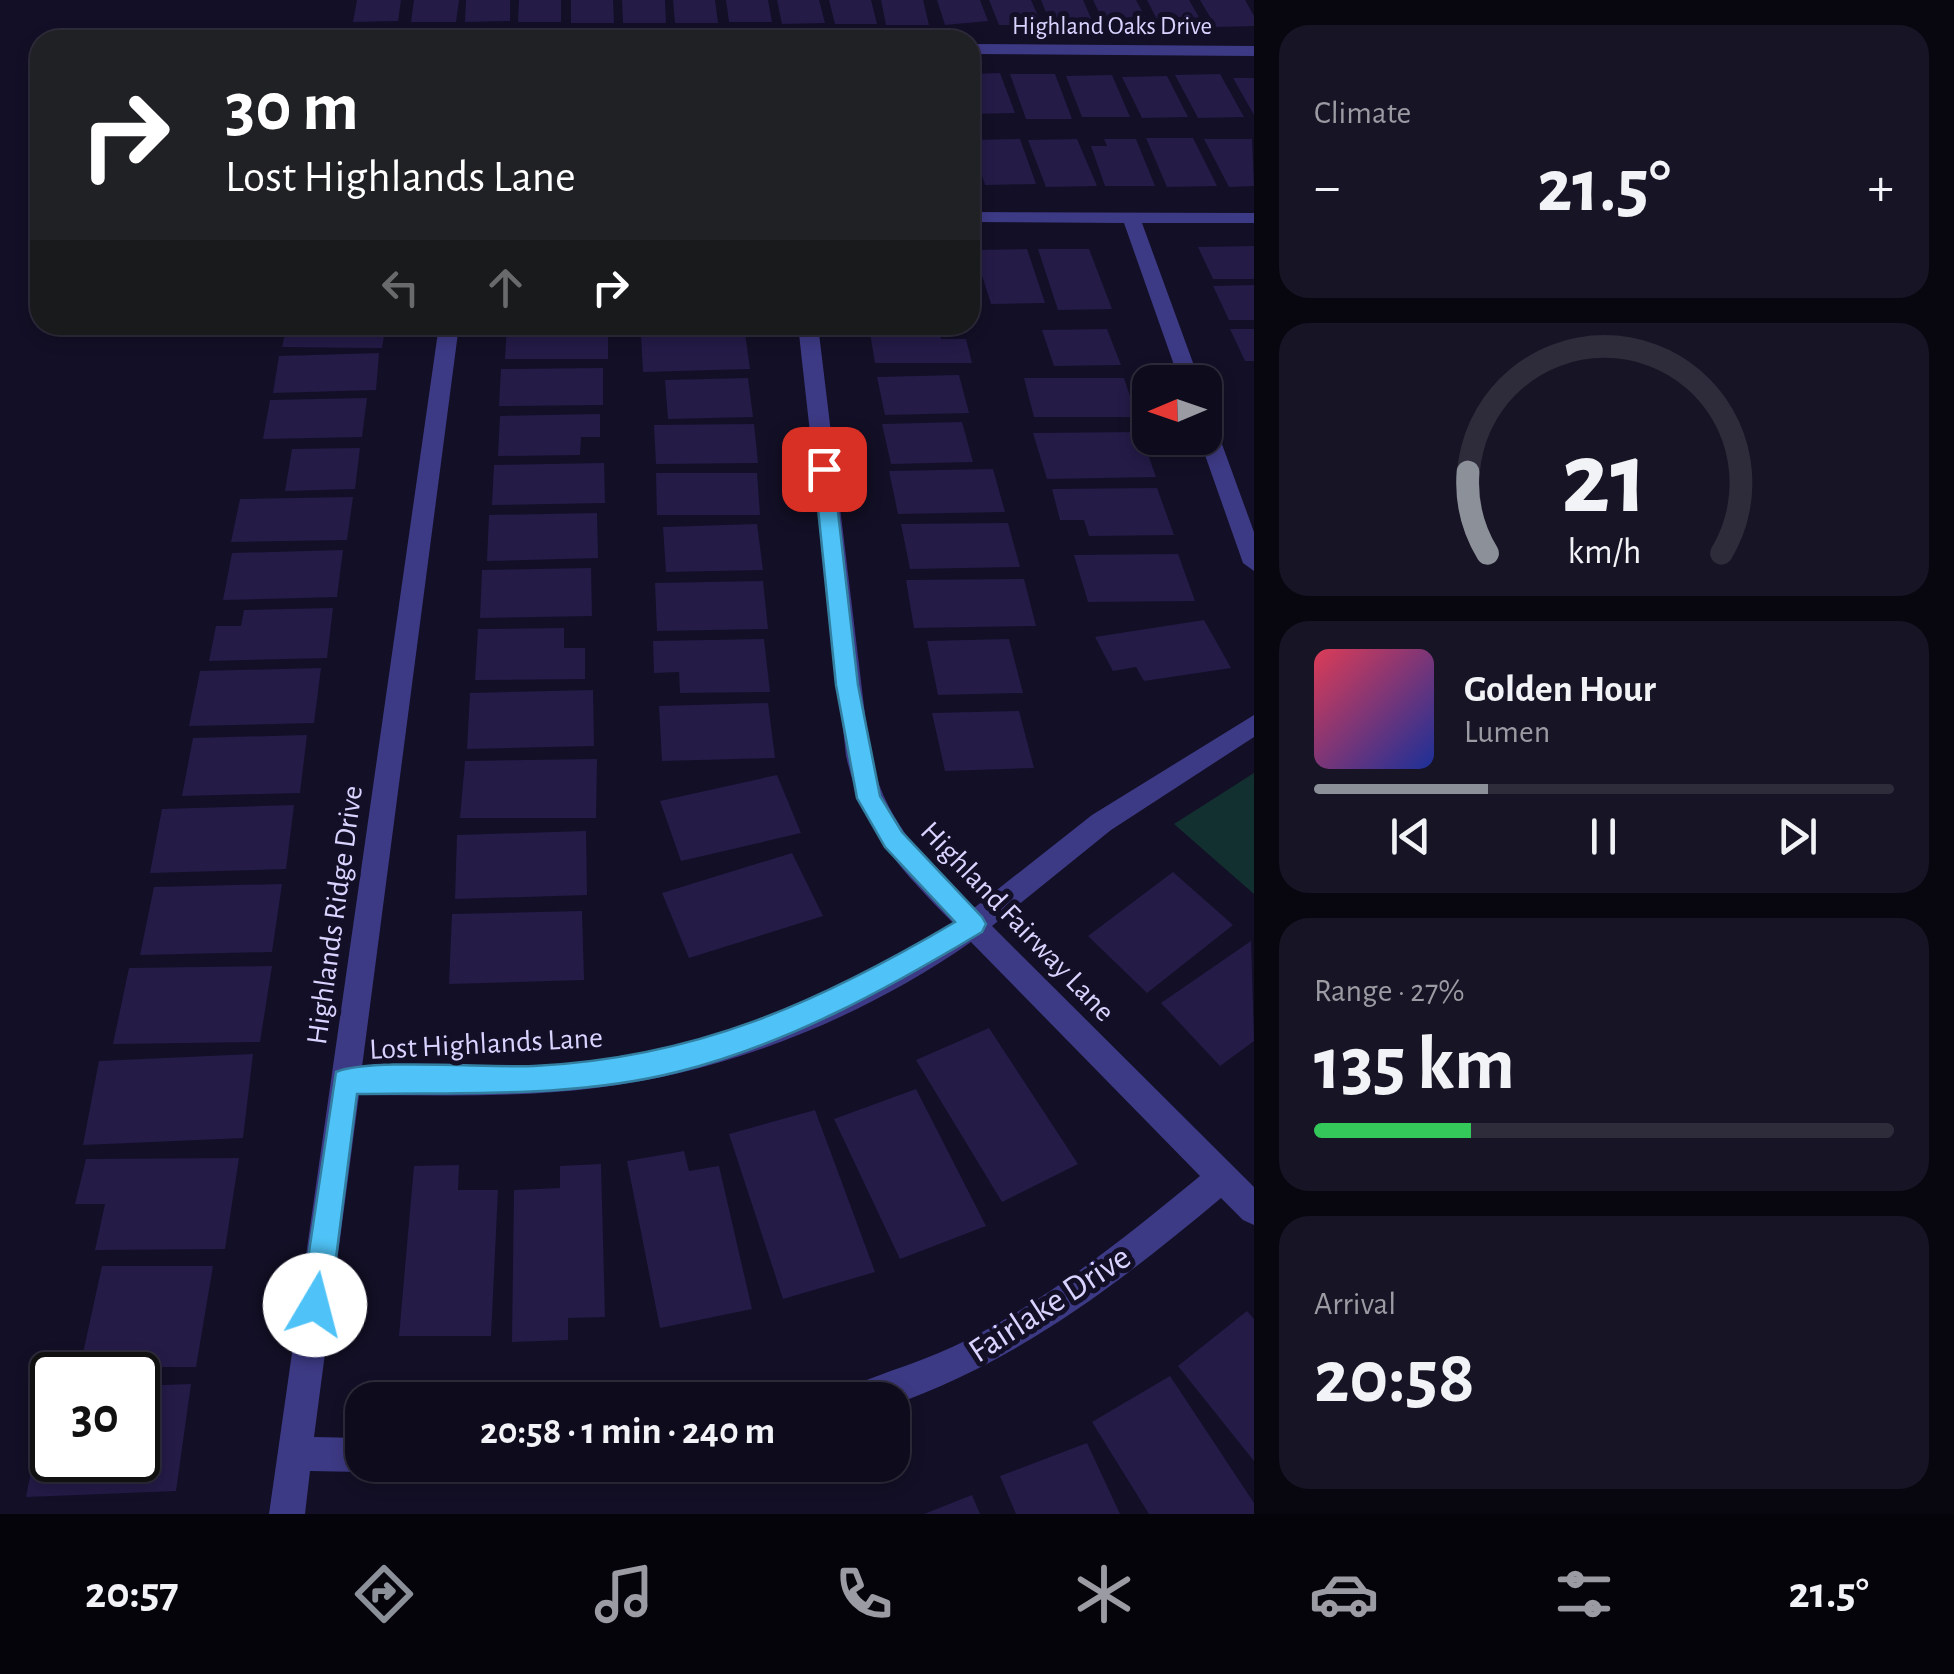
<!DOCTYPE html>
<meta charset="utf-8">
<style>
body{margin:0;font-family:"Alegreya Sans",sans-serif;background:#171425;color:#f1f3f6;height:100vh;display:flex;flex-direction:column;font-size:38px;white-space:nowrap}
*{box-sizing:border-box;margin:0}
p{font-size:32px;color:#9b9ba3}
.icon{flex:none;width:55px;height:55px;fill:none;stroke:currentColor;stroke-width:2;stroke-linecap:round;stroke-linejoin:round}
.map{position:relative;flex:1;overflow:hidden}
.side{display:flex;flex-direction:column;gap:25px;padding:25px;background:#08060f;width:700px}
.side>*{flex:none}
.guide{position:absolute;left:30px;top:30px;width:950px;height:305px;border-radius:30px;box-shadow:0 5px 15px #0003,0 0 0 2px #2e2b3b;background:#202124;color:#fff;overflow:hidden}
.needle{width:65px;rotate:268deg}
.tools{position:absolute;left:1132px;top:365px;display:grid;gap:20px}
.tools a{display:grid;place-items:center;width:90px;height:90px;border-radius:20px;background:#0e0b1c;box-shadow:0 5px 15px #0003,0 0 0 2px #2e2b3b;font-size:50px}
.speed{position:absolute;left:30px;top:1352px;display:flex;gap:20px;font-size:50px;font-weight:700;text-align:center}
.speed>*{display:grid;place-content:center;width:130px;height:130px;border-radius:50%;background:#0e0b1c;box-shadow:0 5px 15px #0003,0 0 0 2px #2e2b3b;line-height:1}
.speed .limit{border:5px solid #111;border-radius:15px;background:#fff;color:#111}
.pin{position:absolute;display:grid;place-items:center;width:85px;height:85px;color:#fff;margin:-42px;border-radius:20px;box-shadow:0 5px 15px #0006}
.me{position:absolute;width:110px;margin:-55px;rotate:8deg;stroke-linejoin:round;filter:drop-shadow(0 0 8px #0008)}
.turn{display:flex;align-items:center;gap:35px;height:210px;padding:0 30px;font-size:45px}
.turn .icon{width:130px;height:130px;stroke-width:2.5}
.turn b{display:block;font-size:70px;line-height:85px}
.lanes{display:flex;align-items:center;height:95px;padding:0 30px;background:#0003;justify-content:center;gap:50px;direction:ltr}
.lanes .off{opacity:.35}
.big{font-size:75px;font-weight:700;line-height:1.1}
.side .tile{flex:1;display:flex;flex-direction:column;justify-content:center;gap:15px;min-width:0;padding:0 35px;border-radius:30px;background:#171425}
.side .dial{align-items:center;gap:0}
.dial svg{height:260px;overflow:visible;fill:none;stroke:#2e2b3b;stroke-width:7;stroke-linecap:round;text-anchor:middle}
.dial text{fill:#f1f3f6;stroke:none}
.song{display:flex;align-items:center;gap:30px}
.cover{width:120px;height:120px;border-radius:15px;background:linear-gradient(135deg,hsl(350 70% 55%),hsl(230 70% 35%))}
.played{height:10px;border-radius:5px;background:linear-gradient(90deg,#8c9099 30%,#2e2b3b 30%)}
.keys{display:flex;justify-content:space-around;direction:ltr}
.heat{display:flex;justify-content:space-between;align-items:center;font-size:55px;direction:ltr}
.charge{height:15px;border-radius:8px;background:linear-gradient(90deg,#34c759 27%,#2e2b3b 0)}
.trip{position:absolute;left:345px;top:1382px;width:565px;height:100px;border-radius:30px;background:#0e0b1c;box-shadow:0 5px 15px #0003,0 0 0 2px #2e2b3b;font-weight:700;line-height:100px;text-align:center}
.tab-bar{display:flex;height:160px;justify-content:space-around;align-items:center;background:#06040b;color:#9b9ba3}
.tab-bar .icon{width:70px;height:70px}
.tab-bar .on{color:#8c9099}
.tab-bar b{font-size:45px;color:#f1f3f6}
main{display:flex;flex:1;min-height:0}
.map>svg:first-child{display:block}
.green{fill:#12302f}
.building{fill:#241b47}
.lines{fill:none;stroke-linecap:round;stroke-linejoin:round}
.minor{fill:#3d3a85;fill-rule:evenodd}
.route{fill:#4fc3f7;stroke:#337fa1;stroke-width:2.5}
.labels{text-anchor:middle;stroke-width:10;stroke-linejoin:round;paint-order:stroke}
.far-street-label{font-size:25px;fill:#d9d4ff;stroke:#130f26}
.street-label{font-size:30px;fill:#d9d4ff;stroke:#130f26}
.near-street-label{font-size:35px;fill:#d9d4ff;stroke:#130f26}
</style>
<main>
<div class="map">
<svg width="1254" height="1514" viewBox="0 0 1254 1514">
<rect width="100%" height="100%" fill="#130f26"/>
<polygon class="green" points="1254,773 1254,894 1174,824"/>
<g class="building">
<polygon points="357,0 401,0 398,21 353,22"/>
<polygon points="414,0 459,0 456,22 411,22"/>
<polygon points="466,0 510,0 510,21 465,22"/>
<polygon points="519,0 561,0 561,22 518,22"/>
<polygon points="571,0 613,0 614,23 571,23"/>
<polygon points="622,0 665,0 666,23 623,23"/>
<polygon points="673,0 715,0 718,23 675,23"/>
<polygon points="726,0 768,0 772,22 729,22"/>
<polygon points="777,0 819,0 825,23 782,24"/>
<polygon points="829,0 871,0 877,24 835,24"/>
<polygon points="881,0 923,0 929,25 886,25"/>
<polygon points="937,0 980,0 988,21 945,25"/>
<polygon points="989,0 1031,0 1042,25 999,25"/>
<polygon points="1041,0 1083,0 1094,25 1051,25"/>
<polygon points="1093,0 1136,0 1150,26 1106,27"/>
<polygon points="1147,0 1189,0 1204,26 1161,27"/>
<polygon points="1200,0 1245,0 1254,16 1254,26 1216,27"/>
<polygon points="1000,73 1015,113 970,114 970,74"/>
<polygon points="1010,74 1055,74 1072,119 1026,119"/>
<polygon points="1220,74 1244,117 1198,118 1175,75"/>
<polygon points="1112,75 1130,117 1082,117 1066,76"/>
<polygon points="1167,76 1188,117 1142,118 1122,77"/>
<polygon points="1233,78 1254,78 1254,115"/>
<polygon points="1146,138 1193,138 1217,186 1167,187"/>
<polygon points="1020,139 1036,184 985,185 971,140"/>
<polygon points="1077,139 1097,186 1046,187 1028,140"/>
<polygon points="1104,139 1136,139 1155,186 1105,186 1091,146 1107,146"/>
<polygon points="1204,139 1252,139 1254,186 1229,187"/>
<polygon points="1254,246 1254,279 1213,279 1198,247"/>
<polygon points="1027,249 1045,303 991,304 974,250"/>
<polygon points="1038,249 1089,249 1112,309 1058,310"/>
<polygon points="1254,285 1254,320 1229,320 1213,286"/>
<polygon points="287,325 386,325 382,348 282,347"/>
<polygon points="507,325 608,325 608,359 505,359"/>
<polygon points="869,327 939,327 941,339 966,339 972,363 875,363"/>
<polygon points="1107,329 1121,365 1054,366 1042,330"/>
<polygon points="1230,329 1254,329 1254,361 1245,361"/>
<polygon points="745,333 750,369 643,372 641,335"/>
<polygon points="379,353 376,390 273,393 279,356"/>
<polygon points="603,368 603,405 499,406 501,369"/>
<polygon points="959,375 969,413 885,415 877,377"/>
<polygon points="748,378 753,417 668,419 665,380"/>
<polygon points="1024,378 1124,378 1137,417 1034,417"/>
<polygon points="367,398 362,437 263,439 270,400"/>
<polygon points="600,414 600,437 581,437 580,455 498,456 500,416"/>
<polygon points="962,422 973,462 891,464 882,424"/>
<polygon points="754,424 758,463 656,464 654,425"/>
<polygon points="1140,432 1156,477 1047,479 1033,433"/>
<polygon points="360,448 355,489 285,491 292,449"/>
<polygon points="604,463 605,503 492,505 494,465"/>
<polygon points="993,469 1005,512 898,514 889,471"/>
<polygon points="656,473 757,473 760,515 657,515"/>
<polygon points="1157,488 1174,535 1089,536 1084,520 1060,520 1052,489"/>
<polygon points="353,497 347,540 231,542 240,499"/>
<polygon points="597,513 598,558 487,561 489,515"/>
<polygon points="1008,523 1020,567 910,569 901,524"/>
<polygon points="757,524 763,570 666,572 663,527"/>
<polygon points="343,550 337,597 223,600 232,553"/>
<polygon points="1178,554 1195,601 1088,602 1074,555"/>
<polygon points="591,568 592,616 480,618 482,570"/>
<polygon points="1024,579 1036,626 914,628 906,580"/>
<polygon points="763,581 768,629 657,631 655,583"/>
<polygon points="333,608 327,658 209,661 216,626 241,626 244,610"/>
<polygon points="1204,620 1231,668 1144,681 1136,667 1113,671 1095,637"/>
<polygon points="564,628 564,648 585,648 585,679 475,680 478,629"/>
<polygon points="764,639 770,692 680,693 679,672 654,673 653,641"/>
<polygon points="1009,639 1023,693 938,695 927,641"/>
<polygon points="321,668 314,723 189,726 200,671"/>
<polygon points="593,690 594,746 467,749 470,693"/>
<polygon points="768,703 775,758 662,761 659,706"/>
<polygon points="1019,711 1034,768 945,771 932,713"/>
<polygon points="307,735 300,793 182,796 193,738"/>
<polygon points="597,759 596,818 460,818 465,761"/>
<polygon points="777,775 801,833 681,861 660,801"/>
<polygon points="294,805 286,869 150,873 162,809"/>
<polygon points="586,831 587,895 455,899 457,835"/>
<polygon points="792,853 823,916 689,958 662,893"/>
<polygon points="1173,872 1233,925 1147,993 1088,936"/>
<polygon points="282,884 272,952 140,955 154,887"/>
<polygon points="582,911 584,980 449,984 452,914"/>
<polygon points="1251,941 1254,1041 1220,1066 1161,1003"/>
<polygon points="272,966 260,1042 113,1044 129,968"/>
<polygon points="989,1028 1078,1164 1002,1202 916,1060"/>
<polygon points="253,1054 243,1138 83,1145 99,1061"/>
<polygon points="916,1089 986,1226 900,1259 834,1119"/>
<polygon points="815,1110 875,1272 783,1299 729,1134"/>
<polygon points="684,1151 689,1171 719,1166 752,1309 660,1328 627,1161"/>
<polygon points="239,1158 225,1249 95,1250 105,1204 75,1204 86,1159"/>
<polygon points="601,1164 605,1317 568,1318 568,1340 512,1342 514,1190 560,1188 560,1166"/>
<polygon points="459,1165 458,1190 498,1190 491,1336 399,1336 414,1166"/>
<polygon points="102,1266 213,1266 196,1367 80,1367"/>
<polygon points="1247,1311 1254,1319 1254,1461 1178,1366"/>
<polygon points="1170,1376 1254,1503 1254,1514 1149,1514 1092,1422"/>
<polygon points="191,1384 176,1491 26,1497 40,1424 52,1423 52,1460 138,1460 138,1386"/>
<polygon points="1087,1443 1120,1514 1016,1514 1000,1476"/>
<polygon points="972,1495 980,1514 924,1514"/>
</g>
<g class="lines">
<g class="minor">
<polygon points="970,44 1254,46 1254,56 970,54"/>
<polygon points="970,212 1254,213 1254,223 1142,223 1200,382 1180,382 1124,223 970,222"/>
<path d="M 439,325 L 459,325 L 362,1067 C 439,1068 516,1069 592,1061 C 720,1047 847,996 953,923 C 901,870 863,831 846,756 L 798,325 L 818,325 L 870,756 C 888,826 924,859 974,908 L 1092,815 L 1254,715 L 1254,737 L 1111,830 L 992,926 L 1254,1187 L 1254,1225 L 1243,1220 L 1221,1198 C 1121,1282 1017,1362 892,1405 L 892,1400 L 841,1400 L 846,1388 C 887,1371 928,1360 967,1340 C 1052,1297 1127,1236 1200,1176 L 971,942 C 862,1018 728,1072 596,1088 C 518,1098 438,1095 359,1095 L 314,1437 L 362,1438 L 362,1465 L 375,1465 L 362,1472 L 310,1471 L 305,1514 L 269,1514 Z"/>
<polygon points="1205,418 1215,425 1254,532 1254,571 1243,563 1199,438 1205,438"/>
</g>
</g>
<path class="route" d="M 824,462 L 833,469 L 858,685 L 880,796 L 902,832 L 982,917 L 986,924 L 982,932 C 885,990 788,1044 677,1072 C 574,1098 462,1092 357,1094 L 330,1305 L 326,1315 L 315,1320 L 305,1315 L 301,1305 L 336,1072 C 371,1058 488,1068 534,1066 C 696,1058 818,1003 955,922 L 885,847 L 857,798 L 836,685 L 814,469 Z"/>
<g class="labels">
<g class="far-street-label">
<text x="1112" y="34">Highland Oaks Drive</text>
</g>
<g class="street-label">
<text transform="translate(334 915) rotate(-82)" y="10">Highlands Ridge Drive</text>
<text transform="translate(1018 921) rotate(46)" y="10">Highland Fairway Lane</text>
<text transform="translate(486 1043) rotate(-3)" y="10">Lost Highlands Lane</text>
</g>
<g class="near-street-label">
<text transform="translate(1049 1303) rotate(-33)" y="12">Fairlake Drive</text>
</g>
</g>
</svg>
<div class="tools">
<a><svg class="needle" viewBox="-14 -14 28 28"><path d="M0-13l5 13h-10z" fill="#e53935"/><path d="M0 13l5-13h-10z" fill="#9b9ba3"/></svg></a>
</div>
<div class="speed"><div class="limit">30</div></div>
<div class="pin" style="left:824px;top:469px;background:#d93025"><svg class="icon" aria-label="arrive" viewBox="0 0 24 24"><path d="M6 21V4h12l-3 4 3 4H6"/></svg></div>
<svg class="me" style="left:315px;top:1305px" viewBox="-20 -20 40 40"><circle r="19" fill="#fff"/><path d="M0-13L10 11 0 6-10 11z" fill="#4fc3f7"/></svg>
<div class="trip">20:58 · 1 min · 240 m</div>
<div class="guide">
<div class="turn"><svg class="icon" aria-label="right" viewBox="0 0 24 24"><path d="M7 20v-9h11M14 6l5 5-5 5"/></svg><div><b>30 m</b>Lost Highlands Lane</div></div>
<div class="lanes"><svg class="icon off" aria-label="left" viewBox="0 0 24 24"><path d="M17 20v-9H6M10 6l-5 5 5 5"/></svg><svg class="icon off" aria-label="ahead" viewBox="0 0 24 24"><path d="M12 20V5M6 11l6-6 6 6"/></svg><svg class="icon" aria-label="right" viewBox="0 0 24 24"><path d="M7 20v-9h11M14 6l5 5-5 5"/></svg></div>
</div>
</div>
<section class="side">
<div class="tile"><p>Climate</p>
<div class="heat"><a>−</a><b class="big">21.5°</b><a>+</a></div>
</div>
<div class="tile dial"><svg viewBox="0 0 100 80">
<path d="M14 69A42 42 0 1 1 86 69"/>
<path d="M14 69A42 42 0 0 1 8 44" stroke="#8c9099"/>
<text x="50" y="56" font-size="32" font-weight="700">21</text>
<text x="50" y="72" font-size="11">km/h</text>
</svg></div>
<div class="tile">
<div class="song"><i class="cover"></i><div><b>Golden Hour</b><p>Lumen</p></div></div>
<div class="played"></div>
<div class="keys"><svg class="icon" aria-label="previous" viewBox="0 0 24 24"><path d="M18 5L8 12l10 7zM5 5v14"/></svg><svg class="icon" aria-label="pause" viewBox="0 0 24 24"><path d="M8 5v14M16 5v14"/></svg><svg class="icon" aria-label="next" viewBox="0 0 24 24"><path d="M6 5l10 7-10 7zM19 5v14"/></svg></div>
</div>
<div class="tile"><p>Range · 27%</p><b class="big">135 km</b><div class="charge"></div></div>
<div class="tile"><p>Arrival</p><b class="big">20:58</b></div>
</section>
</main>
<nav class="tab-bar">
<b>20:57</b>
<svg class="icon on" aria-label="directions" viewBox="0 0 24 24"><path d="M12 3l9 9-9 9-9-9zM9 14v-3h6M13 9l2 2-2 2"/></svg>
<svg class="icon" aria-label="music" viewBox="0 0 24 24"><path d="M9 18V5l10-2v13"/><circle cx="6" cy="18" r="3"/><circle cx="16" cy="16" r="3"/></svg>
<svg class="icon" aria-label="phone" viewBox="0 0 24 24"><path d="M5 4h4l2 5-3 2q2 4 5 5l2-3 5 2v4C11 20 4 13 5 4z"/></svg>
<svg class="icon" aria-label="climate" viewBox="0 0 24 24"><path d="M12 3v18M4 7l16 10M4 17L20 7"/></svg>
<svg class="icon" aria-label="car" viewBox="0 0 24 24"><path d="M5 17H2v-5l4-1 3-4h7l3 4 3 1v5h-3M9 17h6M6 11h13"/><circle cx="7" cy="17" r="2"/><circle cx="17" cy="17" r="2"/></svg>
<svg class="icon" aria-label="filters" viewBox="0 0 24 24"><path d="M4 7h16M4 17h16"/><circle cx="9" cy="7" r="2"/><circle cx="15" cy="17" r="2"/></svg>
<b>21.5°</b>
</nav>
